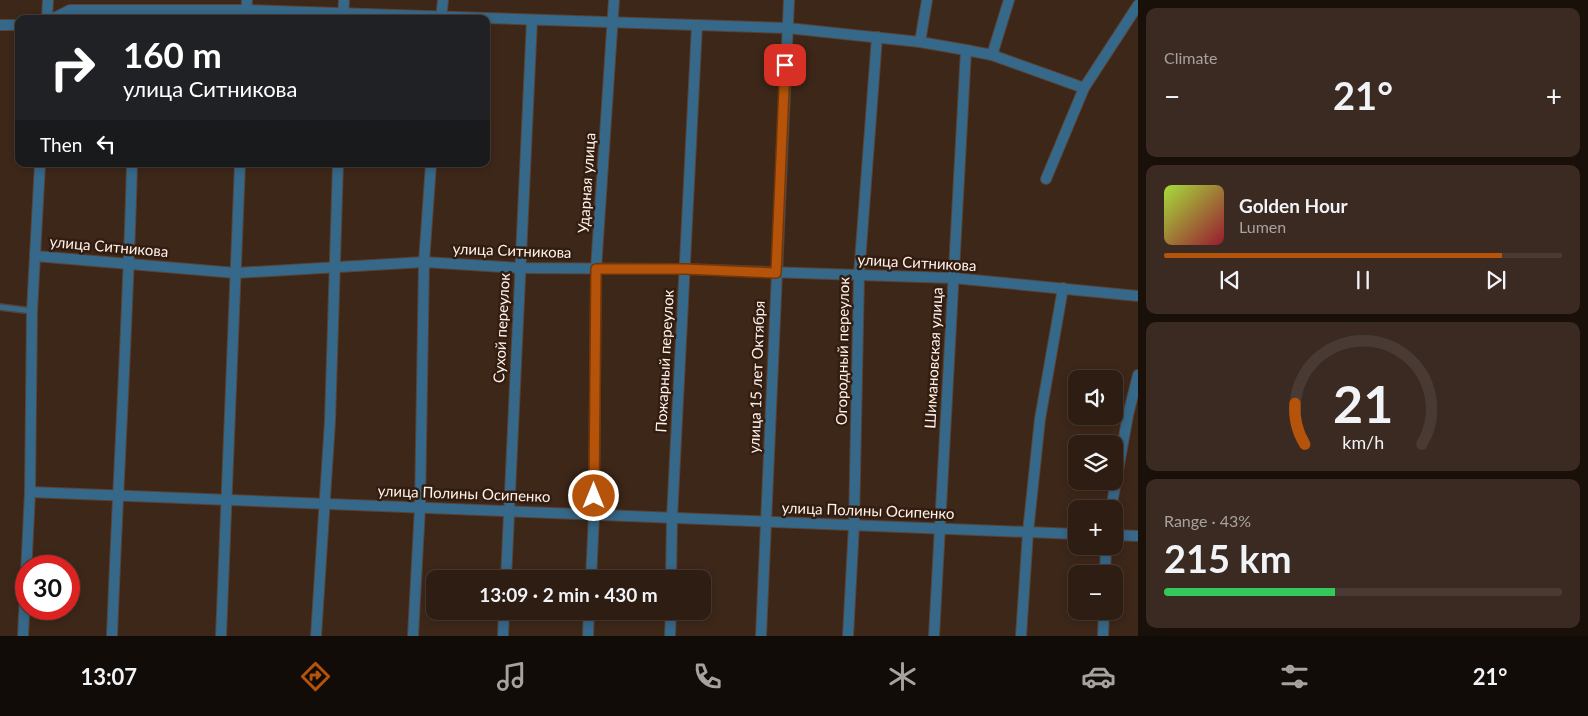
<!DOCTYPE html>
<meta charset="utf-8">
<style>
body{margin:0;font-family:Lato,sans-serif;background:#3a2a21;color:#f1f3f6;height:100vh;display:flex;flex-direction:column;font-size:19px;white-space:nowrap}
*{box-sizing:border-box;margin:0}
p{font-size:16px;color:#a7a2a0}
.icon{flex:none;width:28px;height:28px;fill:none;stroke:currentColor;stroke-width:2;stroke-linecap:round;stroke-linejoin:round}
.map{position:relative;flex:1;overflow:hidden}
.side{display:flex;flex-direction:column;gap:8px;padding:8px;background:#19100a;width:450px}
.side>*{flex:none}
.guide{position:absolute;left:15px;top:15px;width:475px;height:152px;border-radius:10px;box-shadow:0 2px 8px #0003,0 0 0 1px #493b33;background:#202124;color:#fff;overflow:hidden}
.fabs{position:absolute;left:1068px;top:370px;display:grid;gap:10px}
.fabs a{display:grid;place-items:center;width:55px;height:55px;border-radius:10px;background:#2e1d13;box-shadow:0 2px 8px #0003,0 0 0 1px #493b33;font-size:25px}
.speed{position:absolute;left:15px;top:555px;display:flex;gap:10px;font-size:25px;font-weight:700;text-align:center}
.speed>*{display:grid;place-content:center;width:65px;height:65px;border-radius:50%;background:#2e1d13;box-shadow:0 2px 8px #0003,0 0 0 1px #493b33;line-height:1}
.speed .limit{border:8px solid #d22;background:#fff;color:#111}
.pin{position:absolute;display:grid;place-items:center;width:42px;height:42px;color:#fff;margin:-21px;border-radius:10px;box-shadow:0 2px 8px #0006}
.me{position:absolute;width:55px;margin:-28px;rotate:0deg;stroke-linejoin:round;filter:drop-shadow(0 0 4px #0008)}
.turn{display:flex;align-items:center;gap:18px;height:105px;padding:0 25px;font-size:22px}
.turn .icon{width:65px;height:65px;stroke-width:2.5}
.turn b{display:block;font-size:35px;line-height:42px}
.then{display:flex;align-items:center;height:48px;padding:0 25px;background:#0003;gap:10px;font-size:19px}
.big{font-size:38px;font-weight:700;line-height:1.1}
.side .tile{flex:1;display:flex;flex-direction:column;justify-content:center;gap:8px;min-width:0;padding:0 18px;border-radius:10px;background:#3a2a21}
.side .dial{align-items:center;gap:0}
.dial svg{height:130px;overflow:visible;fill:none;stroke:#493b33;stroke-width:7;stroke-linecap:round;text-anchor:middle}
.dial text{fill:#f1f3f6;stroke:none}
.song{display:flex;align-items:center;gap:15px}
.cover{width:60px;height:60px;border-radius:8px;background:linear-gradient(135deg,hsl(80 70% 55%),hsl(350 70% 35%))}
.played{height:5px;border-radius:2px;background:linear-gradient(90deg,#b45309 85%,#493b33 85%)}
.keys{display:flex;justify-content:space-around;direction:ltr}
.heat{display:flex;justify-content:space-between;align-items:center;font-size:28px;direction:ltr}
.charge{height:8px;border-radius:4px;background:linear-gradient(90deg,#34c759 43%,#493b33 0)}
.trip{position:absolute;left:426px;top:570px;width:285px;height:50px;border-radius:10px;background:#2e1d13;box-shadow:0 2px 8px #0003,0 0 0 1px #493b33;font-weight:700;line-height:50px;text-align:center}
.tabs{display:flex;height:80px;justify-content:space-around;align-items:center;background:#120c08;color:#a7a2a0}
.tabs .icon{width:35px;height:35px}
.tabs .current{color:#b45309}
.tabs b{font-size:22px;color:#f1f3f6}
main{display:flex;flex:1;min-height:0}
.map>svg:first-child{display:block}
.lines{fill:none;stroke-linecap:round;stroke-linejoin:round}
.service-casing{stroke:#584336;stroke-width:8}
.minor-casing{stroke:#584336;stroke-width:12}
.service{stroke:#366889;stroke-width:5}
.minor{stroke:#366889;stroke-width:10}
.route-casing{stroke:#753606;stroke-width:12}
.route{stroke:#b45309;stroke-width:9}
.labels{text-anchor:middle;stroke-width:5;stroke-linejoin:round;paint-order:stroke}
.street-label{font-size:15px;fill:#fef2eb;stroke:#331d10}
</style>
<main>
<div class="map">
<svg width="1138" height="636" viewBox="0 0 1138 636">
<rect width="100%" height="100%" fill="#3d2719"/>
<g class="lines">
<g class="service-casing">
<polyline id="service" points="0,307 32,311"/>
</g>
<g class="minor-casing">
<g id="minor">
<polyline points="927,0 920,42 966,50 934,636"/>
<polyline points="47,19 48,0"/>
<polyline points="52,19 70,10 247,10 787,28 920,42"/>
<polyline points="246,19 247,0"/>
<polyline points="343,19 344,0"/>
<polyline points="441,19 443,0"/>
<polyline points="0,25 19,25"/>
<polyline points="966,50 992,55 1084,88"/>
<polyline points="992,55 1009,0"/>
<polyline points="1046,179 1084,88 1138,5"/>
<polyline points="35,256 236,273 424,262 520,268 685,269 859,275 953,278 1138,296"/>
<polyline points="30,492 1076,534"/>
<polyline points="1111,509 1128,415 1138,375"/>
<polyline points="1114,535 1138,536"/>
<polyline points="1105,574 1106,546"/>
<polyline points="506,579 532,20"/>
<polyline points="591,579 594,515 596,269 614,0"/>
<polyline points="671,579 672,518 697,25"/>
<polyline points="23,636 30,492 32,311 40,164"/>
<path d="M 112,636 C 118,479 128,321 132,164"/>
<polyline points="221,636 240,164"/>
<polyline points="316,636 330,421 338,164"/>
<polyline points="413,636 420,507 424,262 431,164"/>
<polyline points="503,636 504,611"/>
<polyline points="588,636 589,611"/>
<polyline points="670,636 671,611"/>
<polyline points="761,636 789,0"/>
<polyline points="848,636 854,525 859,275 877,37"/>
<polyline points="1021,636 1028,532 1040,419 1063,288"/>
<polyline points="1103,636 1104,611"/>
</g>
</g>
<use href="#service" class="service"/>
<use href="#minor" class="minor"/>
</g>
<g class="lines">
<g class="route-casing">
<polyline id="route" points="594,496 596,269 685,269 776,273 785,65"/>
</g>
<use href="#route" class="route"/>
</g>
<g class="labels">
<g class="street-label">
<text transform="translate(587 183) rotate(-86)" y="5">Ударная улица</text>
<text transform="translate(109 247) rotate(5)" y="5">улица Ситникова</text>
<text transform="translate(512 251) rotate(2)" y="5">улица Ситникова</text>
<text transform="translate(917 263) rotate(3)" y="5">улица Ситникова</text>
<text transform="translate(502 328) rotate(-87)" y="5">Сухой переулок</text>
<text transform="translate(843 351) rotate(-89)" y="5">Огородный переулок</text>
<text transform="translate(934 358) rotate(-87)" y="5">Шимановская улица</text>
<text transform="translate(665 361) rotate(-87)" y="5">Пожарный переулок</text>
<text transform="translate(757 377) rotate(-88)" y="5">улица 15 лет Октября</text>
<text transform="translate(464 494) rotate(2)" y="5">улица Полины Осипенко</text>
<text transform="translate(868 511) rotate(2)" y="5">улица Полины Осипенко</text>
</g>
</g>
</svg>
<div class="fabs">
<a><svg class="icon" aria-label="sound" viewBox="0 0 24 24"><path d="M4 9h4l5-4v14l-5-4H4zM17 9q2 3 0 6"/></svg></a>
<a><svg class="icon" aria-label="layers" viewBox="0 0 24 24"><path d="M12 4l9 5-9 5-9-5zM3 14l9 5 9-5"/></svg></a>
<a>+</a>
<a>−</a>
</div>
<div class="speed"><div class="limit">30</div></div>
<div class="pin" style="left:785px;top:65px;background:#d93025"><svg class="icon" aria-label="arrive" viewBox="0 0 24 24"><path d="M6 21V4h12l-3 4 3 4H6"/></svg></div>
<svg class="me" style="left:594px;top:496px" viewBox="-20 -20 40 40"><circle r="17" fill="#b45309" stroke="#fff" stroke-width="3"/><path d="M0-11L8 9 0 5-8 9z" fill="#fff"/></svg>
<div class="trip">13:09 · 2 min · 430 m</div>
<div class="guide">
<div class="turn"><svg class="icon" aria-label="right" viewBox="0 0 24 24"><path d="M7 20v-9h11M14 6l5 5-5 5"/></svg><div><b>160 m</b>улица Ситникова</div></div>
<div class="then">Then<svg class="icon" aria-label="left" viewBox="0 0 24 24"><path d="M17 20v-9H6M10 6l-5 5 5 5"/></svg></div>
</div>
</div>
<section class="side">
<div class="tile"><p>Climate</p>
<div class="heat"><a>−</a><b class="big">21°</b><a>+</a></div>
</div>
<div class="tile">
<div class="song"><i class="cover"></i><div><b>Golden Hour</b><p>Lumen</p></div></div>
<div class="played"></div>
<div class="keys"><svg class="icon" aria-label="previous" viewBox="0 0 24 24"><path d="M18 5L8 12l10 7zM5 5v14"/></svg><svg class="icon" aria-label="pause" viewBox="0 0 24 24"><path d="M8 5v14M16 5v14"/></svg><svg class="icon" aria-label="next" viewBox="0 0 24 24"><path d="M6 5l10 7-10 7zM19 5v14"/></svg></div>
</div>
<div class="tile dial"><svg viewBox="0 0 100 80">
<path d="M14 69A42 42 0 1 1 86 69"/>
<path d="M14 69A42 42 0 0 1 8 44" stroke="#b45309"/>
<text x="50" y="56" font-size="32" font-weight="700">21</text>
<text x="50" y="72" font-size="11">km/h</text>
</svg></div>
<div class="tile"><p>Range · 43%</p><b class="big">215 km</b><div class="charge"></div></div>
</section>
</main>
<nav class="tabs">
<b>13:07</b>
<svg class="icon current" aria-label="directions" viewBox="0 0 24 24"><path d="M12 3l9 9-9 9-9-9zM9 14v-3h6M13 9l2 2-2 2"/></svg>
<svg class="icon" aria-label="music" viewBox="0 0 24 24"><path d="M9 18V5l10-2v13"/><circle cx="6" cy="18" r="3"/><circle cx="16" cy="16" r="3"/></svg>
<svg class="icon" aria-label="phone" viewBox="0 0 24 24"><path d="M5 4h4l2 5-3 2q2 4 5 5l2-3 5 2v4C11 20 4 13 5 4z"/></svg>
<svg class="icon" aria-label="climate" viewBox="0 0 24 24"><path d="M12 3v18M4 7l16 10M4 17L20 7"/></svg>
<svg class="icon" aria-label="car" viewBox="0 0 24 24"><path d="M5 17H2v-5l4-1 3-4h7l3 4 3 1v5h-3M9 17h6M6 11h13"/><circle cx="7" cy="17" r="2"/><circle cx="17" cy="17" r="2"/></svg>
<svg class="icon" aria-label="filters" viewBox="0 0 24 24"><path d="M4 7h16M4 17h16"/><circle cx="9" cy="7" r="2"/><circle cx="15" cy="17" r="2"/></svg>
<b>21°</b>
</nav>
